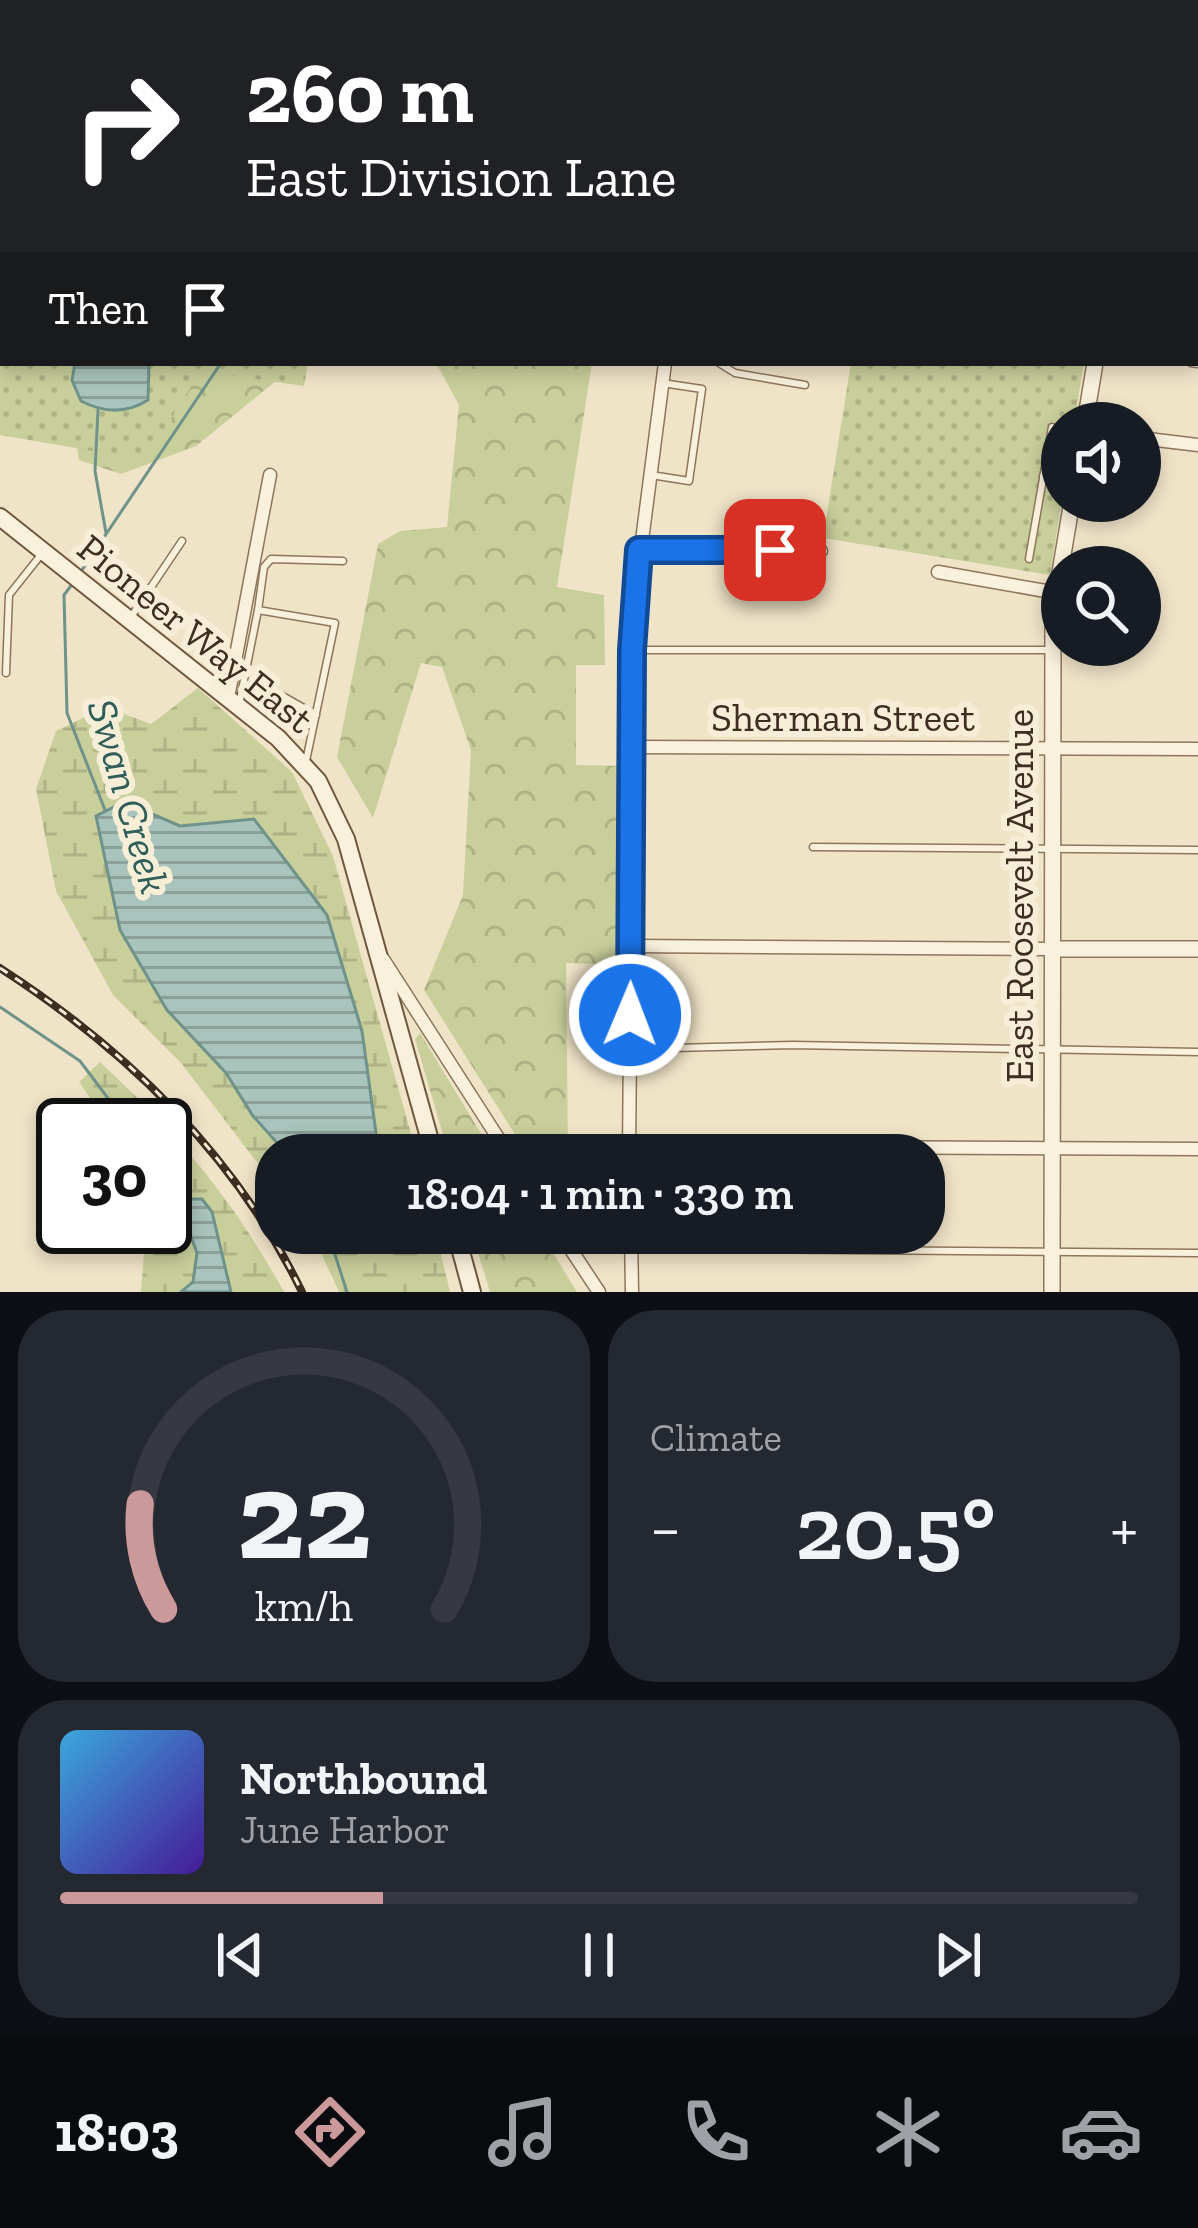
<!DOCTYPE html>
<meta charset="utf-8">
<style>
body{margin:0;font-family:"Zilla Slab",serif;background:#242831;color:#f1f3f6;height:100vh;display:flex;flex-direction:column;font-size:45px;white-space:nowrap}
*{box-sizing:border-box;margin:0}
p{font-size:39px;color:#9ea1a6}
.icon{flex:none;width:66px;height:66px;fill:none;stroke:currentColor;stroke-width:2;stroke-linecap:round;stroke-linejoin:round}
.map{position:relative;height:1292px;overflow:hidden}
.panel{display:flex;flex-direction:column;gap:18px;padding:18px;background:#0d0f14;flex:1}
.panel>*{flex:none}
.banner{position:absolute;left:0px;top:0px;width:1200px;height:366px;box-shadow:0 6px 18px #0003;background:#202124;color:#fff;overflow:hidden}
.buttons{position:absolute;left:1041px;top:402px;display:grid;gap:24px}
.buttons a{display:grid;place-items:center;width:120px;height:120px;border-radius:50%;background:#171b24;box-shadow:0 6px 18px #0003;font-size:60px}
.speed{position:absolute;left:36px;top:1098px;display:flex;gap:24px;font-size:60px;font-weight:700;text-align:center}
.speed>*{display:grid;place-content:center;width:156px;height:156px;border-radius:50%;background:#171b24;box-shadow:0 6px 18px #0003;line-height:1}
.speed .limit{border:6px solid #111;border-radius:18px;background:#fff;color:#111}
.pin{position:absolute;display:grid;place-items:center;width:102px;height:102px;color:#fff;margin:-51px;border-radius:24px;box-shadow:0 6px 18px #0006}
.me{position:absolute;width:132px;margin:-66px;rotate:1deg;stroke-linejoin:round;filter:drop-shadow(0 0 9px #0008)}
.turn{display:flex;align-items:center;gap:42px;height:252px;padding:0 48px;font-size:54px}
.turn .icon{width:156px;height:156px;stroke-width:2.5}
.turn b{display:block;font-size:84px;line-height:102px}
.then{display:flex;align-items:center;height:114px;padding:0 48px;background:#0003;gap:24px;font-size:45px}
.big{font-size:90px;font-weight:600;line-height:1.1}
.panel .tile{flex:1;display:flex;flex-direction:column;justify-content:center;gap:18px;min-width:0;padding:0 42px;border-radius:48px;background:#242831}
.panel .dial{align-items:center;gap:0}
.dial svg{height:312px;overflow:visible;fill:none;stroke:#363941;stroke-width:7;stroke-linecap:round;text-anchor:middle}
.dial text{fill:#f1f3f6;stroke:none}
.song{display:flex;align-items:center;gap:36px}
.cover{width:144px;height:144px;border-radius:18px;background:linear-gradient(135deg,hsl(200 70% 55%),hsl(260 70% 35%))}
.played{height:12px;border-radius:6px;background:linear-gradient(90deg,#cc999b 30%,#363941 30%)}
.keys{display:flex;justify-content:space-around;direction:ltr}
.heat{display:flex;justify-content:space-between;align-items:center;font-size:66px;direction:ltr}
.panel .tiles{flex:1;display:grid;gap:18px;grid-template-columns:1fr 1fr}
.tile:last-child{grid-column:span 2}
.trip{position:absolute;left:255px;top:1134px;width:690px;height:120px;border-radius:48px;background:#171b24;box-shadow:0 6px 18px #0003;font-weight:600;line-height:120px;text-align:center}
.menu{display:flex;height:192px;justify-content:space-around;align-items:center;background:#090b0e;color:#9ea1a6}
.menu .icon{width:84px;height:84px}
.menu .on{color:#cc999b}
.menu b{font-size:54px;color:#f1f3f6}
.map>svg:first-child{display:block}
.forest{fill:url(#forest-crowns)}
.wetland{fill:url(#wetland-marsh)}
.park{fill:url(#park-dots)}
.water{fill:url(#water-rules);stroke:#6f938a;stroke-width:3}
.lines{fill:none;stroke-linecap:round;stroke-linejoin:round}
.stream{stroke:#6f938a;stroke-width:3}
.service-casing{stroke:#8d765c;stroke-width:9}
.minor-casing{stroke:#8d765c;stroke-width:15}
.tertiary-casing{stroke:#8d765c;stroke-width:18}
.secondary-casing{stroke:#6f573f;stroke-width:20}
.service{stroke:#faf1dc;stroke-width:6}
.minor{stroke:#faf1dc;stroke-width:12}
.tertiary{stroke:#faf1dc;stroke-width:15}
.secondary{stroke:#faf1dc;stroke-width:16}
.rail-casing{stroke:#3d2e20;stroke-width:8}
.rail{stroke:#f7eed8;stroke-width:3;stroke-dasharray:9;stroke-linecap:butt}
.route-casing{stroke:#114b97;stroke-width:30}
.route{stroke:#1a73e8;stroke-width:21}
.labels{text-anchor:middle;stroke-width:12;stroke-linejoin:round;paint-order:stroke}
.street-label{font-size:39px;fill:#3d2e20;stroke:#f7eed8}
.water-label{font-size:42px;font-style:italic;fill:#2f5d5a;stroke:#f7eed8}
</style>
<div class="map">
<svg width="1198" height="1292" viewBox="0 0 1198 1292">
<defs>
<pattern id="forest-crowns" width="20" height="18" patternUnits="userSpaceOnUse" patternTransform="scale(3)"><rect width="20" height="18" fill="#c9cf9b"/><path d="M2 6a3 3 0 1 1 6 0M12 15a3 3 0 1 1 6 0" fill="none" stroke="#aeb285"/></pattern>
<pattern id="wetland-marsh" width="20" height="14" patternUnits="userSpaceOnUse" patternTransform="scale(3)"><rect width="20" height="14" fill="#c9cf9b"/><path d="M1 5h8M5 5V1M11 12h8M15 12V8" fill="none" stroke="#aeb285"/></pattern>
<pattern id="park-dots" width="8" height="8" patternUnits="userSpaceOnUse" patternTransform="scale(3)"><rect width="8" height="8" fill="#c9cf9b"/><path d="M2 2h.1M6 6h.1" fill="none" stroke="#aeb285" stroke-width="1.8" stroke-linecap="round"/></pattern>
<pattern id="water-rules" width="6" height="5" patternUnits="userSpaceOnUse" patternTransform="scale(3)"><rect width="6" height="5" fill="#a9c4bc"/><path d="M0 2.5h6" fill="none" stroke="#8ba098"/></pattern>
</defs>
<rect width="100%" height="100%" fill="#f0e4c8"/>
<g class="forest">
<polygon points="71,363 298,363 196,446 121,474 79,460 69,404"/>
<polygon points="436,363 592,363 557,587 604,595 605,665 576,665 576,765 625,766 625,965 566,963 568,1155 528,1155 424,990 463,895 471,750 442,667 421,663 373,818 337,757 378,544 400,531 447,527 459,405"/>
<polygon points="420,1033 494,1155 449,1155 415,1039"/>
<polygon points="472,1233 541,1233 577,1292 490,1292"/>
</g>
<g class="wetland">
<polygon points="198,688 292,772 333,856 417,1155 379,1155 362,1031 254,819 180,826 124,802 167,1010 226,1073 253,1116 288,1155 276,1155 276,1187 181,1063 113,995 56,891 36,789 56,731 106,707 151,724"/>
<path d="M 100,1062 C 180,1137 231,1196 284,1292 L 231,1292 L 222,1267 L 177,1208 L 197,1254 L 193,1282 L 181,1292 L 141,1292 L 146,1227 L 165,1227 L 165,1125 L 109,1125 L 79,1082 Z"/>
<polygon points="312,1233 436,1233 450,1292 339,1292"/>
</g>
<g class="park">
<polygon points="0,0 578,0 3,3 3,363 308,363 304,386 201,371 145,460 0,435"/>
<polygon points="851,363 1084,363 1074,423 1062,423 1062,499 1050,575 823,538"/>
</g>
<g class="water">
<path d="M 75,363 L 149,363 L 148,400 C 126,414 104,413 81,401 L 72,380 Z"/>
<polygon points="124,802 180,826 254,819 327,915 362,1031 379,1155 288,1155 253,1116 226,1073 167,1010 120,930 96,816"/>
<polygon points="177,1199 202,1199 212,1212 231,1292 181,1292 193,1282 197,1253"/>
</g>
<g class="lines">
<g class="stream">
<polyline points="439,3 439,0"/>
<polyline points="98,410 95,471 106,533"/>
<polyline points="82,570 221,363"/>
<polyline points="73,583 64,595 67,713 105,810"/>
<polyline points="0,1007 80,1061 128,1125"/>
<polyline points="165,1174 186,1201"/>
<polyline points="328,1233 347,1292"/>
</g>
<g class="service-casing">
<g id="service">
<polyline points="719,363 735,373 805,385"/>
<polyline points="1191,363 1198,364"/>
<polyline points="651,475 689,481 702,389 662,383"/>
<polyline points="1043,476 1062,480"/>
<polyline points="1029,559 1052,427"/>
<polyline points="258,610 264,567 271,559 343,561"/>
<polyline points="131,617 182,541"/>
<polyline points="636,650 1049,650"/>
<polyline points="6,673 9,595 40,556"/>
<polyline points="272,690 316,715"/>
<polyline points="240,700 258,610 335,623 306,761"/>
<polyline points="813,847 1198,850"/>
<polyline points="633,1049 792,1045 1198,1052"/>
<polyline points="635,1248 1198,1253"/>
</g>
</g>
<g class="minor-casing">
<g id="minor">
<polyline points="1197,96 1198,97"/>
<polyline points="1197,268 1198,268"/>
<polyline points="1140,438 1198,445"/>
<polyline points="639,550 821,551"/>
<polyline points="938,572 1057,593"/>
<polyline points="228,698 270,475"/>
<polyline points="632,747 1198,749"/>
<polyline points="631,946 1052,949"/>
<polyline points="383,959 509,1155"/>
<polyline points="629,1146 1198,1149"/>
<polyline points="629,1155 634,602 665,363"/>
<polyline points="560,1233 599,1292"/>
<polyline points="631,1233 632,1292"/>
</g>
</g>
<g class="tertiary-casing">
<g id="tertiary">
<polyline points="1156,3 1156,0"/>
<polyline points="1085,423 1095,363"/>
<polyline points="1052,949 1198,949"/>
<polyline points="1052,1292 1053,614 1072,501"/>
</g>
</g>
<g class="secondary-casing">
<g id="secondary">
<polyline points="0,517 278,738 318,781 346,839 434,1155"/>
<polyline points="456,1233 472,1292"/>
</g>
</g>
<use href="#service" class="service"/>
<use href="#minor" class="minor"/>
<use href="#tertiary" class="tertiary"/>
<use href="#secondary" class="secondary"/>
<g class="rail-casing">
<path id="rail" d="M 0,968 C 127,1050 235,1154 302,1292"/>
</g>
<use href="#rail" class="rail"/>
</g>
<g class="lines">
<g class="route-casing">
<polyline id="route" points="630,1015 632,650 639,550 775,550"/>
</g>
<use href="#route" class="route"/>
</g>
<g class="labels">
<g class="street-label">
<text transform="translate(196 633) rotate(39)" y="14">Pioneer Way East</text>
<text x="843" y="731">Sherman Street</text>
<text transform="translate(1019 896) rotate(-90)" y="14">East Roosevelt Avenue</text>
</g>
<g class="water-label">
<text transform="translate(129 796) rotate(74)" y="15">Swan Creek</text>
</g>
</g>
</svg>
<div class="buttons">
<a><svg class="icon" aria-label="sound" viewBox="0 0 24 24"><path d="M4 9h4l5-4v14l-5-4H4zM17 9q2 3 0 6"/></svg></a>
<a><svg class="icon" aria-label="search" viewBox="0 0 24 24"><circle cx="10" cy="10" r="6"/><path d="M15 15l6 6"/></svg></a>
</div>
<div class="speed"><div class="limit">30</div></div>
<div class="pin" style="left:775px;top:550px;background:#d93025"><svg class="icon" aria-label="arrive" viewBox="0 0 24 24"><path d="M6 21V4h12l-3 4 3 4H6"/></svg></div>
<svg class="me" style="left:630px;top:1015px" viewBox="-20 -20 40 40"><circle r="17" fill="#1a73e8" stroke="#fff" stroke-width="3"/><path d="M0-11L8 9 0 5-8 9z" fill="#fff"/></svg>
<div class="trip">18:04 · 1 min · 330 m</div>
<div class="banner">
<div class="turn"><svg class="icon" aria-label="right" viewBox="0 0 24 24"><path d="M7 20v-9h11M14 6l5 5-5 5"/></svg><div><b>260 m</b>East Division Lane</div></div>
<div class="then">Then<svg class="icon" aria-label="arrive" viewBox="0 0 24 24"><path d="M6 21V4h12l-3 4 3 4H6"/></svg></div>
</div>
</div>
<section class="panel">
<div class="tiles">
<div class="tile dial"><svg viewBox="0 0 100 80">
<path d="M14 69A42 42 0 1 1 86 69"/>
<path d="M14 69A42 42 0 0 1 8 42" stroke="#cc999b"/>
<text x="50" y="56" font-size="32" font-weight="700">22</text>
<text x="50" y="72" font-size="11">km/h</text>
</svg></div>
<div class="tile"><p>Climate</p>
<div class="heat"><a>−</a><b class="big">20.5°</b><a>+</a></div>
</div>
<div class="tile">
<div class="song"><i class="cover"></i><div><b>Northbound</b><p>June Harbor</p></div></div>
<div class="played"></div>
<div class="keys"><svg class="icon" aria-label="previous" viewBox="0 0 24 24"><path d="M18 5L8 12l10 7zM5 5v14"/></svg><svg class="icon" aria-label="pause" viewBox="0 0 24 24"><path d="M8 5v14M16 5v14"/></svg><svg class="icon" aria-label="next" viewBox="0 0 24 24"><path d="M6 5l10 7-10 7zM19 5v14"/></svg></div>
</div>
</div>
</section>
<nav class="menu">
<b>18:03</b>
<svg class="icon on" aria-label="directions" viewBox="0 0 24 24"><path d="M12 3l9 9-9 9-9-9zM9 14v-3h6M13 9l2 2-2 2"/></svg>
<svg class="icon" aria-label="music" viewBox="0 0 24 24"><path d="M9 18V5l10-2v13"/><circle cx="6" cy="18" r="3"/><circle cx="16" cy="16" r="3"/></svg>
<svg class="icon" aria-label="phone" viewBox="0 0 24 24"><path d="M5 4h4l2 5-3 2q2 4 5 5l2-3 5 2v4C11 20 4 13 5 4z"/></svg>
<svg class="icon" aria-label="climate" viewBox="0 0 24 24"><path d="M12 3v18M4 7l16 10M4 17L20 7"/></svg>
<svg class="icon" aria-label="car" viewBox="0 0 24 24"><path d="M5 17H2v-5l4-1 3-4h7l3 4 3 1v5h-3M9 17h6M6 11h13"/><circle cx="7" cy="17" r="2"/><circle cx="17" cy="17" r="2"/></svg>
</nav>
